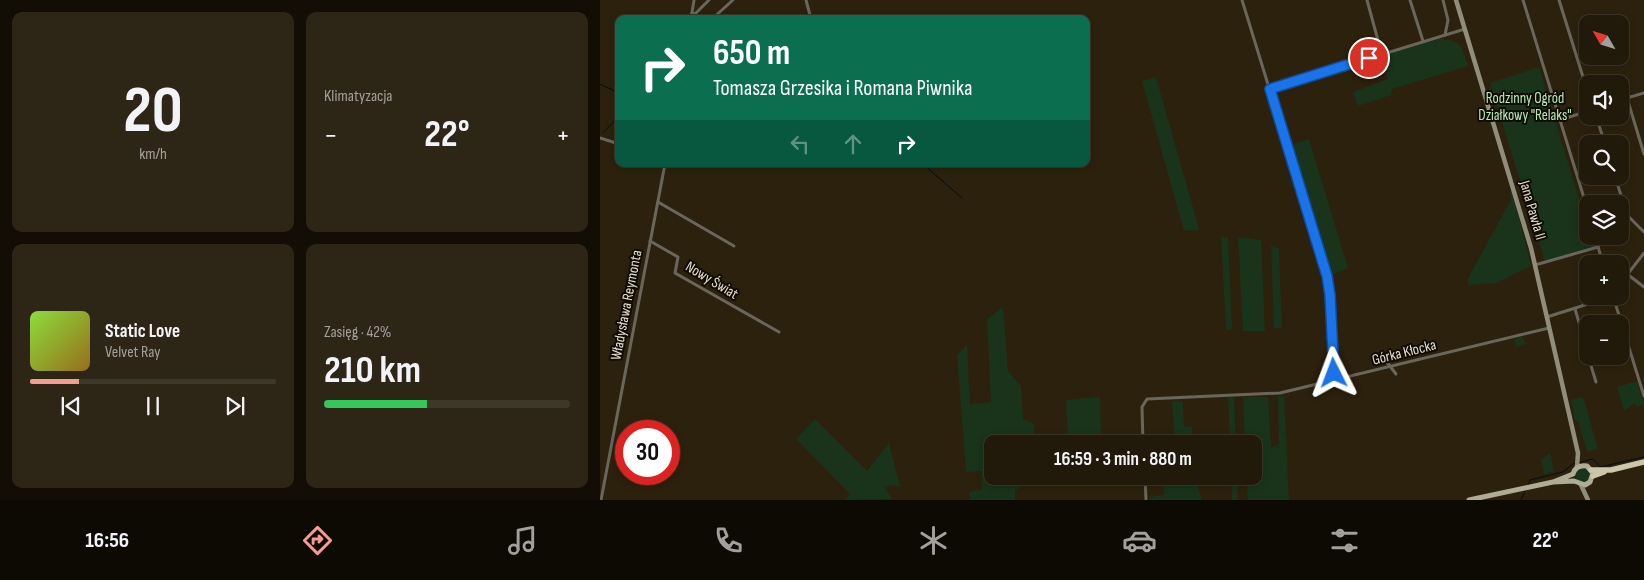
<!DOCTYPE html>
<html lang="pl">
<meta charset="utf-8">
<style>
body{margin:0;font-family:"Sofia Sans Condensed",sans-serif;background:#2d2617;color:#f1f3f6;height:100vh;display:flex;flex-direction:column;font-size:19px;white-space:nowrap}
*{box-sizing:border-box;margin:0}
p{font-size:16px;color:#a2a09c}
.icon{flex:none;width:28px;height:28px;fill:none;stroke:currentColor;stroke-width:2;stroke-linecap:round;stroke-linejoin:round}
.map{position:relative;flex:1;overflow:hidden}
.panel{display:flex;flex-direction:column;gap:12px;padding:12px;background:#120e05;width:600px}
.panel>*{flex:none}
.guide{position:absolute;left:15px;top:15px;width:475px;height:152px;border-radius:10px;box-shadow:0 2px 8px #0003,0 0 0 1px #3e382a;background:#0b6e4f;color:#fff;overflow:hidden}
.needle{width:32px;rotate:309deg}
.tools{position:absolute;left:979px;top:15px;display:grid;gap:10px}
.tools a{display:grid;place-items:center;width:50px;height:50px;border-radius:10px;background:#211909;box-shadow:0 2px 8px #0003,0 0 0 1px #3e382a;font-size:25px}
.speed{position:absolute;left:15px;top:420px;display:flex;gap:10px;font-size:25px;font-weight:700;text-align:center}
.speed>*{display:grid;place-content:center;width:65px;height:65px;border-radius:50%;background:#211909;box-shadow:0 2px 8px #0003,0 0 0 1px #3e382a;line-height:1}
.speed .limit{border:8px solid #d22;background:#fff;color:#111}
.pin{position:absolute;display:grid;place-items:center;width:42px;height:42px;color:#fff;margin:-21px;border:2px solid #fff;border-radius:50%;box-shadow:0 1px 5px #0007}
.me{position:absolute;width:55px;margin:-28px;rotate:357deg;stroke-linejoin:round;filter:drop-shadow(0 0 4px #0008)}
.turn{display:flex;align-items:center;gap:18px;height:105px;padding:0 15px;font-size:22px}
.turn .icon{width:65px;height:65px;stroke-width:2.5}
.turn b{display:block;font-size:35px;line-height:42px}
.lanes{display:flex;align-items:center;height:48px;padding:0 15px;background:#0003;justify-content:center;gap:25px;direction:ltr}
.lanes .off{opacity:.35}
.big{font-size:38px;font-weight:700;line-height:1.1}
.panel .card{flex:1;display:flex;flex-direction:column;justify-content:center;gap:8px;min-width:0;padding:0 18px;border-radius:10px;background:#2d2617}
.panel .dial{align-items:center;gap:0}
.dial b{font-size:65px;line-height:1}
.song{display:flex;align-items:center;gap:15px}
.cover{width:60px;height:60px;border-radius:8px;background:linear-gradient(135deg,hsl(90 70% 55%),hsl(40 70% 35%))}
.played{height:5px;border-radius:2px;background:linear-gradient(90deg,#f59c90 20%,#3e382a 20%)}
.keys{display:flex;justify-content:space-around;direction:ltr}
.heat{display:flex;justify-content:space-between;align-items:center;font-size:28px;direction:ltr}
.charge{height:8px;border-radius:4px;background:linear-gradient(90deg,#34c759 42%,#3e382a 0)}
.panel .tiles{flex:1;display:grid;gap:12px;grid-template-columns:repeat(2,1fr)}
.trip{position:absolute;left:384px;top:435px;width:278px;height:50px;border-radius:10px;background:#211909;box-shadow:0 2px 8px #0003,0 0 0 1px #3e382a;font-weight:700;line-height:50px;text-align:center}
.tabs{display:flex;height:80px;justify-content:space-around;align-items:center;background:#0d0a04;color:#a2a09c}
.tabs .icon{width:35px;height:35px}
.tabs .current{color:#f59c90}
.tabs b{font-size:22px;color:#f1f3f6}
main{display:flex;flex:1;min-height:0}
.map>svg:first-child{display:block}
.green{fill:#19341b}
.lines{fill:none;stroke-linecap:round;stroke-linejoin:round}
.stream{stroke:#000e17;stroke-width:1}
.street{stroke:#69665c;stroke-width:3}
.secondary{stroke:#918d7b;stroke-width:4.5}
.primary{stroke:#b0ab94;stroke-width:5}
.highway{stroke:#ccc6aa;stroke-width:5.5}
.route-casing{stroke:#114b97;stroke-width:12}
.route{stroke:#1a73e8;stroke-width:9}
.labels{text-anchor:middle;stroke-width:4;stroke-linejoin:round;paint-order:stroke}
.park-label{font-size:15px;fill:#b6eab7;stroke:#100c04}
.street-label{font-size:15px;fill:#e4ddd0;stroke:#100c04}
</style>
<main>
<section class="panel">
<div class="tiles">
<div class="card dial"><b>20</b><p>km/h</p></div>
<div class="card"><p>Klimatyzacja</p>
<div class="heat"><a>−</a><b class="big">22°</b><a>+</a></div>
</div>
<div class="card">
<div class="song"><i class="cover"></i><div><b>Static Love</b><p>Velvet Ray</p></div></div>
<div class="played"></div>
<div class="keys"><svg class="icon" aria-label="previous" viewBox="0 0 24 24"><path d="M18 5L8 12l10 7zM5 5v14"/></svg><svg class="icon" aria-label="pause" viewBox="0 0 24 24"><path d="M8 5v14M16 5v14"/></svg><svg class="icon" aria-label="next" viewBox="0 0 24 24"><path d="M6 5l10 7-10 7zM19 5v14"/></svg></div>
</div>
<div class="card"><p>Zasięg · 42%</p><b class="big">210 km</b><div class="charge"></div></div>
</div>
</section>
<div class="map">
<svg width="1044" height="500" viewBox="0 0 1044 500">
<rect width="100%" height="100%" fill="#2c210c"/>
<g class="green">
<path d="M 839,39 C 860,39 863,47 868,66 L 792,89 L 791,95 L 758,106 L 753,92 L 788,79 L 782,56 Z"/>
<polygon points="939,67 987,225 988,236 991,236 994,246 945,261 890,83"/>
<polygon points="556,77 599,229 599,230 584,231 542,81"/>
<polygon points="709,139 748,268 731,275 727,271 689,146"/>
<polygon points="912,188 931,266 896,283 869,285 867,280 911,200 910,192"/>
<polygon points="621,237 628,237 632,329 626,330"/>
<polygon points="638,237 661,240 665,331 643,331"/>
<polygon points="671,245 679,249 682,328 674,328"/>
<polygon points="403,307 408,371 421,386 423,419 434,424 435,444 392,444 392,476 433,476 415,491 415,500 370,500 369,492 382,490 381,471 366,472 357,356 367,344 370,404 391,402 387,319"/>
<polygon points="922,336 926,344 916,347 914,339"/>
<polygon points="1037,381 1044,404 1037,407 1035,403 1024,411 1017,387"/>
<polygon points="682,395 684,396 689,500 648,500 646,476 652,476 652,444 645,444 643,397 668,397 671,448 679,444 678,396"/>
<polygon points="500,397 501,440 468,441 466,400"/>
<polygon points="628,397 634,397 636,444 630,444"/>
<polygon points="983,397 998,449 987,452 978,421 975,421 971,400"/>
<polygon points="572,401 583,402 584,427 592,426 592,444 575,444"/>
<polygon points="215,419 267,471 289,443 300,487 290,485 285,488 292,499 245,500 250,494 196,439"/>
<polygon points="950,453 954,471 944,474 941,460"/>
<circle cx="983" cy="475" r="8"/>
<polygon points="575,476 595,476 602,500 550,500 550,497 564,495 563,480"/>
<polygon points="631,476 637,476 638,500 632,500"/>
</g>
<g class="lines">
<g class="stream">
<polyline points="0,84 19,93"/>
<polyline points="3,133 19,116"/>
<polyline points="323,164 362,198"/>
<polyline points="928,486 930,480 963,472 973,464 993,459 1000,467 1044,457"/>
<polyline points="921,500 926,489"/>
</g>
<g class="street">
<polyline points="206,0 211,19"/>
<polyline points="642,0 727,276 730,295 734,380"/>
<polyline points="767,0 782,55"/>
<polyline points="810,0 823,41"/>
<polyline points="843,0 848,20 845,35"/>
<polyline points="923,0 988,211"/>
<polyline points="959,0 988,93"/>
<polyline points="92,13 95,14 109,0"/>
<polyline points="91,19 94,0"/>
<polyline points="112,19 133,0"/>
<polyline points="232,19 237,17"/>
<polyline points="669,89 865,29"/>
<polyline points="1027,98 1044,154"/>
<polyline points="1020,100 1044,93"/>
<polyline points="996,116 1005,144"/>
<polyline points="960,120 988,111"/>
<polyline points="0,138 19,144"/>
<polyline points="1015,176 1027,215 1044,232"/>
<polyline points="58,202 134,246"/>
<polyline points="995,236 1003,264"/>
<polyline points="50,241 78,257 75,273 179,332"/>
<polyline points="935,265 998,247"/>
<polyline points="1027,274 1044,287"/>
<polyline points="1020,284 1044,253"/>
<polyline points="1013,296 1044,396"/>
<polyline points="975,309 988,353"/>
<polyline points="947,317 1013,296"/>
<polyline points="988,356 996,382"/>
<polyline points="783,357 796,374"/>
<polyline points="543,444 542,407 547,399 680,393 949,328"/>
<polyline points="545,476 546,500"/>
<polyline points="1,500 65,164"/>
</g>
<g class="secondary">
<polyline points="856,0 931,248 978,453 977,467"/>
<polyline points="981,485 988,500"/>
</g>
<path class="primary" d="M 869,500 L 953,482 L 974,481 L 985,485 L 990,482 L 993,473 L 987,466 C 980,465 975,467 973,474 L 953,482"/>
<g class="highway">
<polyline points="991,470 1011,470 1044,462"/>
<polyline points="993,476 1004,472"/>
</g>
</g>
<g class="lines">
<g class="route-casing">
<polyline id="route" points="734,373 730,295 727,276 670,89 769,58"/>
</g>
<use href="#route" class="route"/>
</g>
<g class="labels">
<g class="park-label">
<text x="925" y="103">Rodzinny Ogród<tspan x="925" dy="17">Działkowy "Relaks"</tspan></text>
</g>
<g class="street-label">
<text transform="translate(933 210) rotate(74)" y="5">Jana Pawła II</text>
<text transform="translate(112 280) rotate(31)" y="5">Nowy Świat</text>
<text transform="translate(26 305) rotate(-79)" y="5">Władysława Reymonta</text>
<text transform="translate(804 352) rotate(-14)" y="5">Górka Kłocka</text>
</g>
</g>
</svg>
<div class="tools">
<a><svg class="needle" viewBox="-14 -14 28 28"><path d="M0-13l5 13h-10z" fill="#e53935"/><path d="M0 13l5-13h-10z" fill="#a2a09c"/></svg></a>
<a><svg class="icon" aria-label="sound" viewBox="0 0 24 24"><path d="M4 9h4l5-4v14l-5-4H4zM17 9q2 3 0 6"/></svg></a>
<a><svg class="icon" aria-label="search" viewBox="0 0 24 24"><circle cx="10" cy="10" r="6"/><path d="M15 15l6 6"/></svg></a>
<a><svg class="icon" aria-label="layers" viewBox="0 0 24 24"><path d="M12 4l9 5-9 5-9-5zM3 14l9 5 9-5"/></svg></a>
<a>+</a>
<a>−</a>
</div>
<div class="speed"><div class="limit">30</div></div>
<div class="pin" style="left:769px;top:58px;background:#d93025"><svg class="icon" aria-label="arrive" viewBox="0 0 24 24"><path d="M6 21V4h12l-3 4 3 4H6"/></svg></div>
<svg class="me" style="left:734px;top:373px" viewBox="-20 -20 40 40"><path d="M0-17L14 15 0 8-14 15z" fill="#1a73e8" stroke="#fff" stroke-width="4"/></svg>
<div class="trip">16:59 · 3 min · 880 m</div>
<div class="guide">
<div class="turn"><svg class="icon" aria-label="right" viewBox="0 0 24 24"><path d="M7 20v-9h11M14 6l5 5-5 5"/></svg><div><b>650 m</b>Tomasza Grzesika i Romana Piwnika</div></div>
<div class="lanes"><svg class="icon off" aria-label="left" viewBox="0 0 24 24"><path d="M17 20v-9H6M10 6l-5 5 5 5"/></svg><svg class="icon off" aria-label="ahead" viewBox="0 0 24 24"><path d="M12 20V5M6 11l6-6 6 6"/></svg><svg class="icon" aria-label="right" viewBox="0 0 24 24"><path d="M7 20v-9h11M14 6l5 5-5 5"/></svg></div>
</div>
</div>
</main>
<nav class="tabs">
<b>16:56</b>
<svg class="icon current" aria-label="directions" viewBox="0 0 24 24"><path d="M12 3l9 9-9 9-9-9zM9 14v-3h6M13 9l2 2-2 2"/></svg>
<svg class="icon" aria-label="music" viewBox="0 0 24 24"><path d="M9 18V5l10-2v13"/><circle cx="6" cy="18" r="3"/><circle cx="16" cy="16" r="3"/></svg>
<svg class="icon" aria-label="phone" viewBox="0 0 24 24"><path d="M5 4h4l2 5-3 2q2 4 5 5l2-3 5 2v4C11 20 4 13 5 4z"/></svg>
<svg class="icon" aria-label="climate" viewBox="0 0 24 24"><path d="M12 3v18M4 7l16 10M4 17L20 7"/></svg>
<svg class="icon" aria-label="car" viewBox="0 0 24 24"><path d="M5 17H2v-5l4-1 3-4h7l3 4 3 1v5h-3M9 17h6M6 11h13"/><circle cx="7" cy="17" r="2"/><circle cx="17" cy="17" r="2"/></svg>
<svg class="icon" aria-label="filters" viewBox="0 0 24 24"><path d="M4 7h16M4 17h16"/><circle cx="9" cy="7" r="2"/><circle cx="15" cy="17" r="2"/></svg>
<b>22°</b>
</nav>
